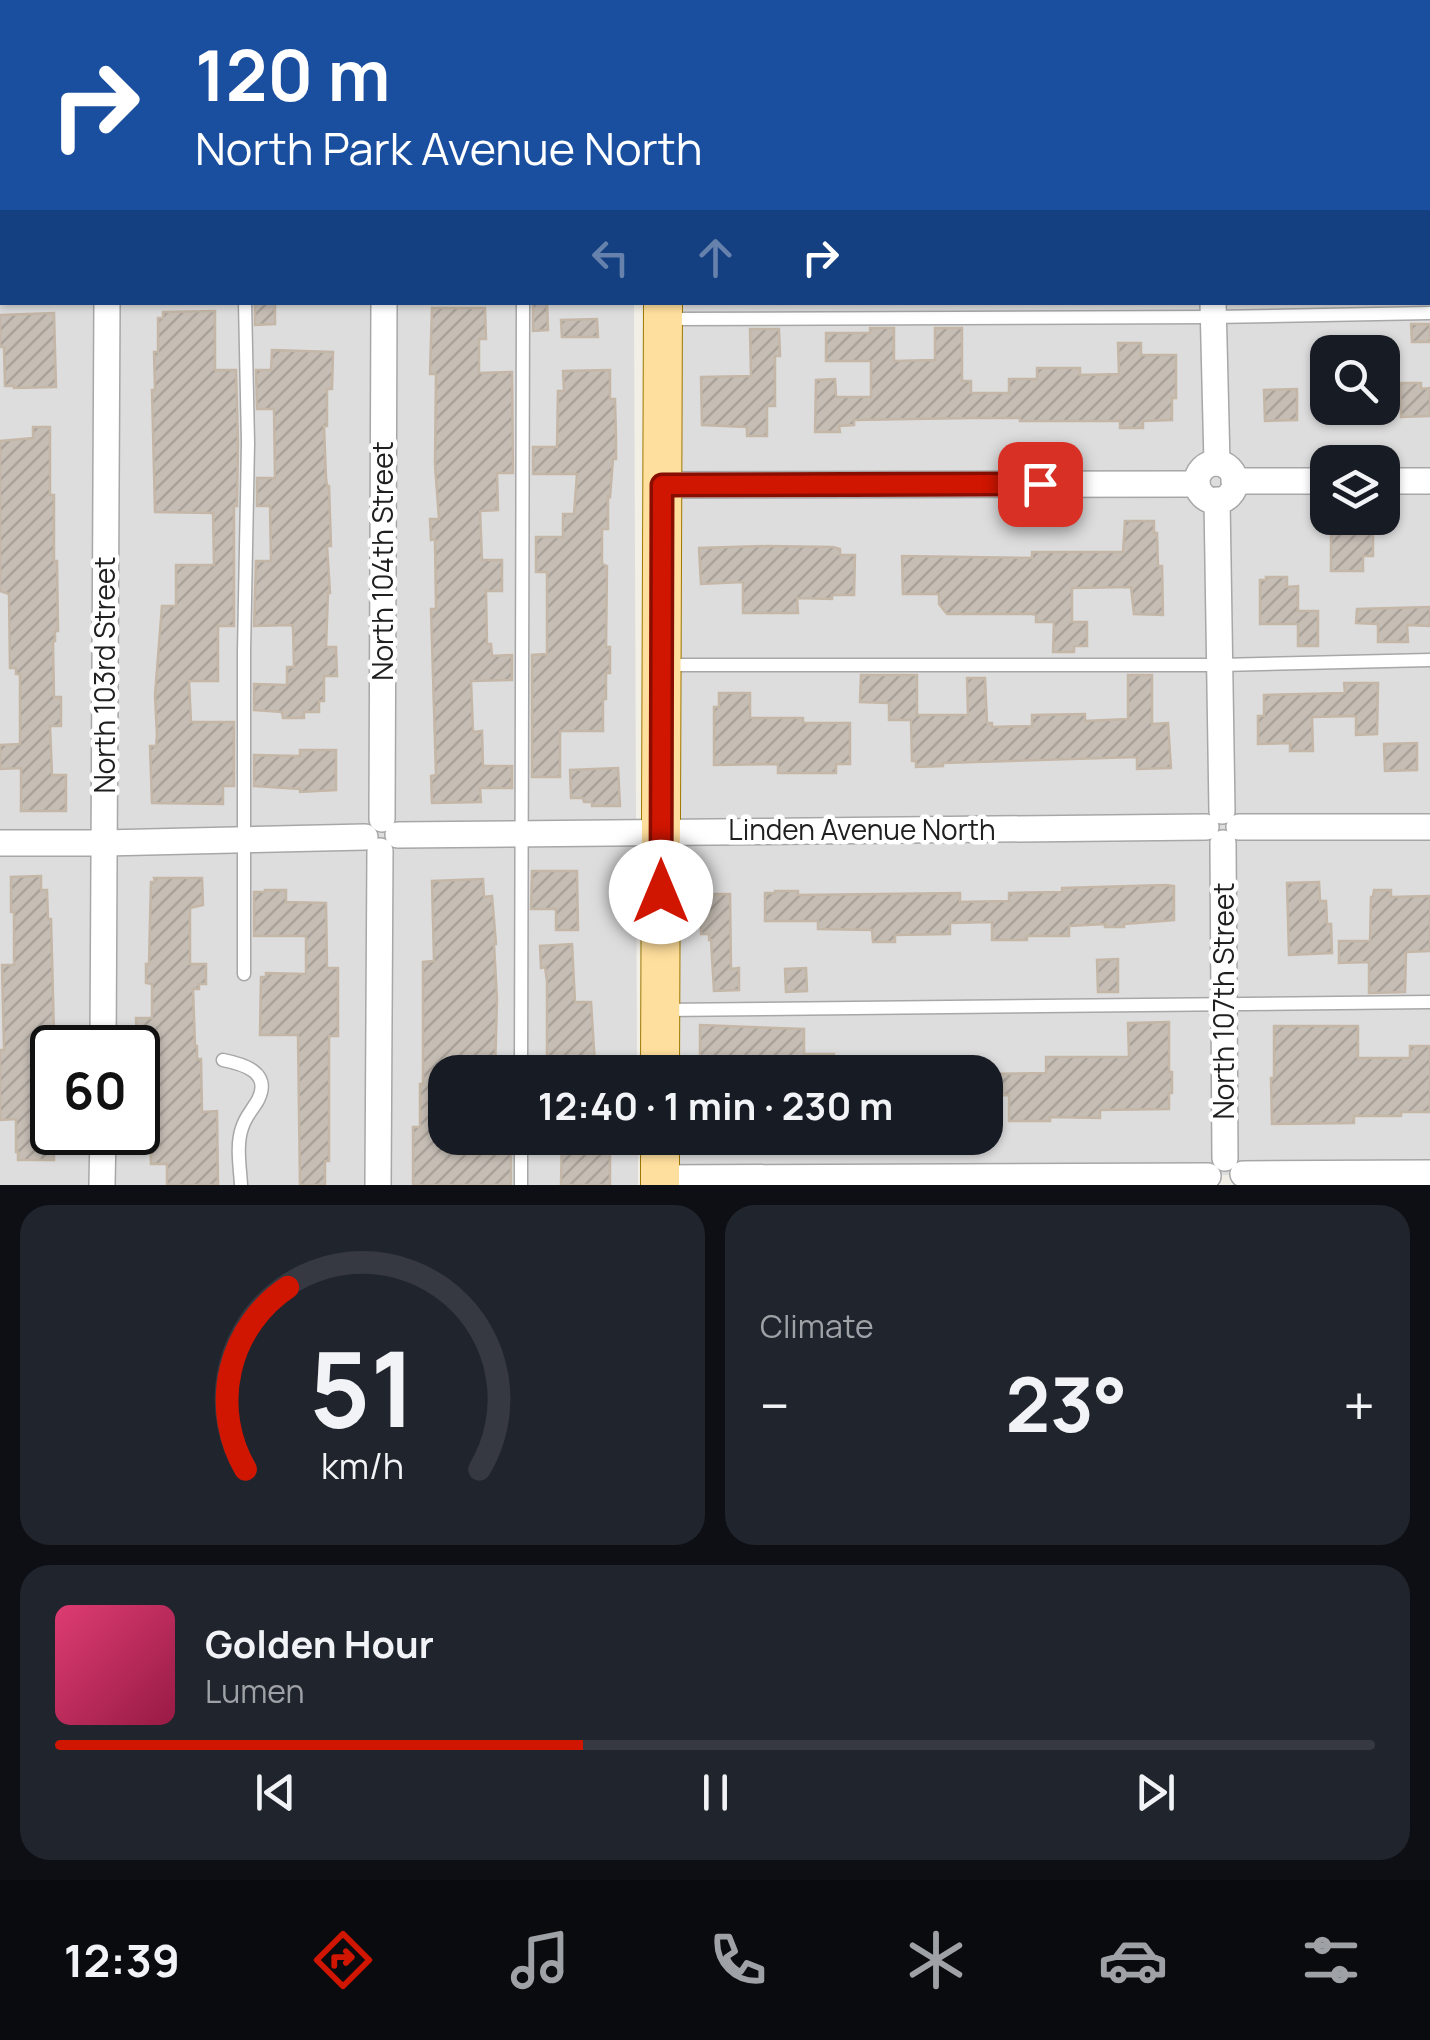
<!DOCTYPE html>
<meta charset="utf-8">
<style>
body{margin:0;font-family:Manrope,sans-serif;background:#20242c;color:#f1f3f6;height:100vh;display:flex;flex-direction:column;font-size:38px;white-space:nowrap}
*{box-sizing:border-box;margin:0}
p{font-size:32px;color:#9ea1a6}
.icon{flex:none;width:55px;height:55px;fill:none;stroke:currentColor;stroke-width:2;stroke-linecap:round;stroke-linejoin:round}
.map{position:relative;height:1185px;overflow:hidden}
.details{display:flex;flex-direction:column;gap:20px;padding:20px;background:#0d0f14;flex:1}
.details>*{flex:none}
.top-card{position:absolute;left:0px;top:0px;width:1430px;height:305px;box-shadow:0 2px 8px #0004;background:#1a4fa0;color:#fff;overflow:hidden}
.fabs{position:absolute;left:1310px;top:335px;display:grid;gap:20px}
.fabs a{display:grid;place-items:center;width:90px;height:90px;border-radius:20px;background:#171b24;box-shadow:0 2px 8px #0004;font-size:50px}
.speed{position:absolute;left:30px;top:1025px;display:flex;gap:20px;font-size:50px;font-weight:700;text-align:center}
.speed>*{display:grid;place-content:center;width:130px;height:130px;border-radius:50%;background:#171b24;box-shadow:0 2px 8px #0004;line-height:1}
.speed .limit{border:5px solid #111;border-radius:15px;background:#fff;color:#111}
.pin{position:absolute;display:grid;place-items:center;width:85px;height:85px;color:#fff;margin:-42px;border-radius:20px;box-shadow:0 5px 15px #0006}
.me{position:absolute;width:110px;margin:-55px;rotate:0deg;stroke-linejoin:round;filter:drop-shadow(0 0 8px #0008)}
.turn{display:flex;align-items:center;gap:35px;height:210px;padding:0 30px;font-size:45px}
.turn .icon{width:130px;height:130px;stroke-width:2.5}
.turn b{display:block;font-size:70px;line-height:85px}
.lanes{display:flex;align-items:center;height:95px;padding:0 30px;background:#0003;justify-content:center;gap:50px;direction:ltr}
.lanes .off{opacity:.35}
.big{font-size:75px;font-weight:700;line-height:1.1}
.details .widget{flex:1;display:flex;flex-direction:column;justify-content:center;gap:15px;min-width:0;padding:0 35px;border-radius:30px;background:#20242c}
.details .dial{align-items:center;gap:0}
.dial svg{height:260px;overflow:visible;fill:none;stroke:#363941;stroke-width:7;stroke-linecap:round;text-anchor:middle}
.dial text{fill:#f1f3f6;stroke:none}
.song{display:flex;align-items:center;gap:30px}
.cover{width:120px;height:120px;border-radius:15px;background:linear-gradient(135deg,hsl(340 70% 55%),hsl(340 70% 35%))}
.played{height:10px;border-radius:5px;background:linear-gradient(90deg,#d01500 40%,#363941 40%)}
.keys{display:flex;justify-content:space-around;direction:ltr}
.heat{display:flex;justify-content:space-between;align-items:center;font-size:55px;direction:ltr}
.details .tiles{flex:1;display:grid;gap:20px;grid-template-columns:1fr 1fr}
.widget:last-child{grid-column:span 2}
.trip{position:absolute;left:428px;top:1055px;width:575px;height:100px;border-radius:30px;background:#171b24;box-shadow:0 2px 8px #0004;font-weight:700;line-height:100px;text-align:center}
.menu{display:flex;height:160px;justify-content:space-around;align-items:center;background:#090b0e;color:#9ea1a6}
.menu .icon{width:70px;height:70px}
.menu .on{color:#d01500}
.menu b{font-size:45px;color:#f1f3f6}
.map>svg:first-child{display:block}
.residential{fill:#dedddd;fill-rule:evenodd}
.building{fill:url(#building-hatch);stroke:#c4b7a7;stroke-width:2.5}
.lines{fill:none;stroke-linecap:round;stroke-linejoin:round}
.lane-casing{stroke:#a7a7a7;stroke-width:15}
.street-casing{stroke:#a7a7a7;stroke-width:28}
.primary-casing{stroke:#9c7800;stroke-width:40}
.lane{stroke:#fff;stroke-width:12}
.street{stroke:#fff;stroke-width:25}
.primary{stroke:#ffdf9d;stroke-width:38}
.route-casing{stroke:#870e00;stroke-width:25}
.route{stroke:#d01500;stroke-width:18}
.labels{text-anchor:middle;stroke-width:9;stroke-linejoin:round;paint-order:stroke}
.street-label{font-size:28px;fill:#202020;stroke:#fff}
</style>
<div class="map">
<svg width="1430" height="1185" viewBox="0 0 1430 1185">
<defs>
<pattern id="building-hatch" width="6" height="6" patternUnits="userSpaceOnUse" patternTransform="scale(2.5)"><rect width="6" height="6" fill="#c6beb5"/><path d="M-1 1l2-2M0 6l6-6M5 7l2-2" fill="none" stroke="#aaa39b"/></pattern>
</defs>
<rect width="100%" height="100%" fill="#f1efe6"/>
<g class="residential">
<path d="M 0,0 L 632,0 L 632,2 L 2,2 L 2,302 L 634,303 L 637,1072 L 445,1072 L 445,1138 L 638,1138 L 638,1185 L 0,1185 ZM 52,1048 L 138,1048 L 138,1132 L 52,1132 Z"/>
<path d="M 664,0 L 1430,0 L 1430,1174 L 660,1178 L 660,1138 L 985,1138 L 985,1072 L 660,1072 L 663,303 L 1428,302 L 1428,2 L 664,2 ZM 1328,352 L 1382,352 L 1382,408 L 1328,408 ZM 1328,462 L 1382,462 L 1382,518 L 1328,518 Z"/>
</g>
<g class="building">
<polygon points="255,302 275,302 275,324 255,325"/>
<polygon points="533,302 547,302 548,330 533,331"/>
<polygon points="432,308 485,308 486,339 479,339 479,373 512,372 513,473 497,473 498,510 480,511 482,560 502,560 502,591 486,591 487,644 491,644 492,656 512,655 512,680 471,681 473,732 482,731 483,766 512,766 512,788 480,788 481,802 432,803 431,776 436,775 431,609 436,609 435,539 431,540 430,519 439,519 435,465 436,374 430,374"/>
<polygon points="215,311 215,370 236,370 238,443 237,506 234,506 234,626 218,626 218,681 189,681 191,722 234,722 234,786 223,786 223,804 152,803 150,746 156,746 157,735 155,695 162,606 176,606 176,565 214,565 213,513 155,512 152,390 155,390 154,352 158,352 158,318 163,318 163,312"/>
<polygon points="54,313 56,387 14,388 14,386 5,386 4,347 0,347 0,315"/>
<polygon points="597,319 598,337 562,337 561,320"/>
<polygon points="1411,324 1430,324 1430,342 1412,342"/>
<polygon points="870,328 894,328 894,361 935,360 935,328 962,328 962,381 971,381 971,393 1009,393 1009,379 1037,379 1037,368 1080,368 1080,375 1119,374 1118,343 1141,343 1141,355 1176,355 1176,398 1172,398 1172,420 1143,421 1143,428 1120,428 1120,421 1020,421 1020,418 972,418 854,420 854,425 839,426 840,432 815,432 816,380 835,379 836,397 871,397 871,361 826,361 826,333 870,333"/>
<polygon points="750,329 779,329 780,356 775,356 775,406 767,406 767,436 747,436 747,427 702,425 701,377 751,376"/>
<polygon points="272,350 333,352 332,389 327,389 327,426 324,426 326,478 327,486 329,486 331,546 327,546 330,593 328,593 326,647 336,647 337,676 324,676 324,701 319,701 319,712 304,712 304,718 283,718 282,712 254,710 254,684 287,685 287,667 294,667 293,627 291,625 254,626 256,561 271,561 270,506 257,506 257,478 275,478 274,409 257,409 256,370 271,370"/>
<polygon points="610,370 610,399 615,399 616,438 616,459 613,459 610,497 608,496 608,529 602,529 602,564 607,566 606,647 610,647 610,673 606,673 606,699 603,699 603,731 560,731 560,777 532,777 532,655 547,654 547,572 536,572 536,537 563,537 563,514 574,514 577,474 533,474 533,447 557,447 558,391 564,391 563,371"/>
<polygon points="1400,383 1421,383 1421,389 1430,388 1430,416 1401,417"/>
<polygon points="1297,389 1297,420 1265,421 1264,390"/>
<polygon points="33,427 50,427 50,495 54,495 54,561 57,561 58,631 55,631 55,641 53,642 54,697 61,697 61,726 50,726 52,775 66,775 66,811 21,811 21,768 0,769 0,745 20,744 20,674 16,674 16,668 10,668 9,594 0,591 0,441 33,438"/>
<polygon points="1125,521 1154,521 1154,533 1157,533 1158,566 1162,566 1163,615 1134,614 1131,587 1072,588 1072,622 1087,622 1087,646 1074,646 1074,652 1053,652 1054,622 1036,622 1036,615 1032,614 947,614 939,604 939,594 903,594 902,556 1032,558 1032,552 1123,552"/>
<polygon points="1331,534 1373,534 1373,556 1363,556 1363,571 1331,571"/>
<polygon points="767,546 833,547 840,549 840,555 855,555 854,595 832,595 832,599 797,598 798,613 743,613 743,582 701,584 699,548"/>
<polygon points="1266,577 1287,577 1287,587 1298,586 1298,611 1318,611 1318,646 1298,646 1298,624 1260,624 1260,580 1266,580"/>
<polygon points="1430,607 1430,626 1407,625 1408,642 1378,642 1378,624 1356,623 1357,609"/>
<polygon points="861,675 917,675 917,715 968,715 967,678 985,678 987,723 992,723 992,727 1032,726 1032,715 1085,714 1085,721 1128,719 1128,675 1152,675 1152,724 1168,723 1171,768 1137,769 1137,757 943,763 943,766 916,767 916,761 912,761 911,720 889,720 889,703 860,702"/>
<polygon points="1344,683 1378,683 1377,734 1356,735 1356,716 1312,717 1313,751 1290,751 1290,743 1258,744 1258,716 1264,716 1264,695 1345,693"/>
<polygon points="719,693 750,693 750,718 803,718 803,723 850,723 850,764 836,764 836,773 778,773 778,764 714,765 714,707 719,707"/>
<polygon points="1417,743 1417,770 1385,771 1384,744"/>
<polygon points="300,750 336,750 336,790 300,792 300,789 254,786 254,755 300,756"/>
<polygon points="618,768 620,806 592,806 592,802 584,802 583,798 571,798 570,770"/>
<polygon points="532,871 577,871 578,930 556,930 556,909 531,909"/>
<polygon points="41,876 41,890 47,890 48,919 51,919 54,1034 52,1040 54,1160 18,1160 18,1152 16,1152 16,1119 0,1120 0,1050 4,1050 2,965 14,965 14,912 11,912 11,877"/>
<polygon points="154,878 202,878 203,905 190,908 190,964 206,964 206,984 199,984 199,989 193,989 195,1046 197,1046 197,1059 201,1059 202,1112 217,1111 218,1185 167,1185 167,1164 151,1164 149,1101 140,1101 139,1043 137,1043 136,1018 152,1018 152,984 146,983 146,964 149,964 151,882 155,882"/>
<polygon points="483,879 484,897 492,896 496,944 494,944 497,999 495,1072 445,1072 445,1138 511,1138 511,1185 413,1185 413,1127 420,1127 420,1084 423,1084 423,962 434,961 432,881"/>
<polygon points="1319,882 1320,901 1326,901 1327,924 1331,924 1332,953 1289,955 1287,883"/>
<polygon points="1166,885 1174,886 1174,920 1124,924 1124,927 1105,927 1105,924 1069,926 1069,936 1027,936 1027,940 992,940 992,922 950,923 950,934 895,935 895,942 873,942 872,930 818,929 818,921 765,921 765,893 775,893 775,891 798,891 798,895 960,893 960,902 1009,901 1009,893 1062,892 1062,888"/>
<polygon points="265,890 286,890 286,902 326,903 327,968 338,968 338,1036 329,1036 329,1161 325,1161 325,1185 300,1185 298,1035 260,1035 261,977 266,977 266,973 306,974 306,936 254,936 254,892 265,892"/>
<polygon points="1374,890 1391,890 1391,897 1430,896 1430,951 1406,952 1405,992 1369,993 1369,962 1339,963 1339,941 1370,941 1371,897 1373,897"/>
<polygon points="701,894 730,894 731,969 739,968 739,990 714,991 711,940 709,940 709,934 701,934"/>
<polygon points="572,944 575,1002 591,1002 595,1065 590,1065 590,1070 550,1071 550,1068 547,1068 547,981 545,967 541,968 540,946"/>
<polygon points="1118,959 1118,992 1098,992 1097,960"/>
<polygon points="806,968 807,991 786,992 785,969"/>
<polygon points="1169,1022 1169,1072 1172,1072 1172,1093 1169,1093 1169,1109 1100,1110 1100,1118 1050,1117 1050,1121 1009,1121 1009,1095 985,1096 985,1074 1046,1073 1046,1057 1129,1057 1128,1023"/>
<polygon points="700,1025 804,1029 804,1054 834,1054 834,1072 700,1072"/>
<polygon points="1274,1026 1358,1026 1358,1058 1410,1058 1410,1046 1430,1046 1430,1112 1401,1112 1401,1116 1354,1116 1354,1123 1272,1124 1271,1078 1274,1078"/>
<polygon points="562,1138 610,1139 610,1185 561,1185"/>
</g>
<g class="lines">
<g class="lane-casing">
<g id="lane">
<polyline points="668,319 1213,317 1430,313"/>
<polyline points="664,665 1220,665 1430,660"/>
<polyline points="244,974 244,652 248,443 245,302"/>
<polyline points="663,1010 1430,1002"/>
<path d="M 223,1060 C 243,1064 272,1072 258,1100 C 253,1109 245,1117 242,1128 C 236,1145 240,1167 241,1185"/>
<polyline points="521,1072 523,302"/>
<polyline points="521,1185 521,1138"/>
</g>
</g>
<g class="street-casing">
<g id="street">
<polyline points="107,0 107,2"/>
<polyline points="385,0 385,2"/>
<polyline points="1358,0 1358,2"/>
<polyline points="1428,132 1430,132"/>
<polyline points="0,142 2,142"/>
<polyline points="1213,302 1217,463"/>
<circle cx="1216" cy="482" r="19"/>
<polyline points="1234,481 1328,481"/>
<polyline points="1382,481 1430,481"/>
<polyline points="662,485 1197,484"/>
<polyline points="1217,500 1222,811"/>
<polyline points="382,819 384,302"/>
<polyline points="1239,827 1430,827"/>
<polyline points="398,835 1206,827"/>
<polyline points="0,843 104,843 365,837"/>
<polyline points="1223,843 1225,1158"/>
<polyline points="103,1048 107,302"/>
<polyline points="1243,1174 1430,1173"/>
<polyline points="660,1178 1208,1176"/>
<polyline points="102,1185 103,1132"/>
<polyline points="378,1185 380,851"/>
</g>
</g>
<g class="primary-casing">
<g id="primary">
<polyline points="664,2 664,0"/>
<polyline points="660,1072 663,302"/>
<polyline points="660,1185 660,1138"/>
</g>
</g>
<use href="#lane" class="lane"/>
<use href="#street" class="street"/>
<use href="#primary" class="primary"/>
</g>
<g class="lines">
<g class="route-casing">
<polyline id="route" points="661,892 662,485 1040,484"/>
</g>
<use href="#route" class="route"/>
</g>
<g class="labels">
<g class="street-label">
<text transform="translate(383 561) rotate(-90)" y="10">North 104th Street</text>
<text transform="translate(105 675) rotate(-90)" y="10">North 103rd Street</text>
<text x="862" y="840">Linden Avenue North</text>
<text transform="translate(1224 1001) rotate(-90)" y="10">North 107th Street</text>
</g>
</g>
</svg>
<div class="fabs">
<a><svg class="icon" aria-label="search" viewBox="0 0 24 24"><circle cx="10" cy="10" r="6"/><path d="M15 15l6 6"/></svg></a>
<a><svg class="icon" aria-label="layers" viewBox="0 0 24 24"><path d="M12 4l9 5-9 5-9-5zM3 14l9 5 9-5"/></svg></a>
</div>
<div class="speed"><div class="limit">60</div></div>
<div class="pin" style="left:1040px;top:484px;background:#d93025"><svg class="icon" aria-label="arrive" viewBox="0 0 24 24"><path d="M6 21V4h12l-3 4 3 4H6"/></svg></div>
<svg class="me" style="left:661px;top:892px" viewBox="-20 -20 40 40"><circle r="19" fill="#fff"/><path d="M0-13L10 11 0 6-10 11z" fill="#d01500"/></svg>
<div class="trip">12:40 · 1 min · 230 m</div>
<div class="top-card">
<div class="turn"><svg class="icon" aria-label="right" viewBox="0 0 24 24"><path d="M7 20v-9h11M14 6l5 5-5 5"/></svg><div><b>120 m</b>North Park Avenue North</div></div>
<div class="lanes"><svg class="icon off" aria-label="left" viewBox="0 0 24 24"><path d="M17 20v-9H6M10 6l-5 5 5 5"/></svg><svg class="icon off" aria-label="ahead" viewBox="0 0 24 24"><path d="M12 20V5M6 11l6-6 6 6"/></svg><svg class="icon" aria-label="right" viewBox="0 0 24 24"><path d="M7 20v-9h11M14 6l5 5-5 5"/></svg></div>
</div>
</div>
<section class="details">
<div class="tiles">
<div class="widget dial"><svg viewBox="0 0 100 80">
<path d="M14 69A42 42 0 1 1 86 69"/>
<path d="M14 69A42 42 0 0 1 27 13" stroke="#d01500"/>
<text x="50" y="56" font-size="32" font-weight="700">51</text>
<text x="50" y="72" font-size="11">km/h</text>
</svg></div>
<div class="widget"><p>Climate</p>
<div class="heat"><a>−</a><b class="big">23°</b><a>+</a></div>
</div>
<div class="widget">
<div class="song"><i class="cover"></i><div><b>Golden Hour</b><p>Lumen</p></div></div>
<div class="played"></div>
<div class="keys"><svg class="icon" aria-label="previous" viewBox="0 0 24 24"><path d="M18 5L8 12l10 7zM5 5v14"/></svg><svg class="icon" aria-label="pause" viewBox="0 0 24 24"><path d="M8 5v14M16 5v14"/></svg><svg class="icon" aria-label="next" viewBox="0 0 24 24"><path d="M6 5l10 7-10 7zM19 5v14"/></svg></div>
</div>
</div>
</section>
<nav class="menu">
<b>12:39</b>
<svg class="icon on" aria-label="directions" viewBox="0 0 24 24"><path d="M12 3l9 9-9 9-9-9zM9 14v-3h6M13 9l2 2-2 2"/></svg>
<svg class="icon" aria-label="music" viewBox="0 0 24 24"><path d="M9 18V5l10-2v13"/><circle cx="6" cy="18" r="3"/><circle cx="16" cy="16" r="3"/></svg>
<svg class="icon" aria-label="phone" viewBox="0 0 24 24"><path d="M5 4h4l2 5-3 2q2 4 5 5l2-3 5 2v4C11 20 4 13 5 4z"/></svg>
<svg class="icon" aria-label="climate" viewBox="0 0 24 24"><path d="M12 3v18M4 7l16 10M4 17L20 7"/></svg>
<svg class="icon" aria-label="car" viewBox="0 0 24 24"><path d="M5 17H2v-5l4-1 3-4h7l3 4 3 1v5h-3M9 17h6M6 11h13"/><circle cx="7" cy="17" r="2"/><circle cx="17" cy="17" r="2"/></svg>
<svg class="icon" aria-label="filters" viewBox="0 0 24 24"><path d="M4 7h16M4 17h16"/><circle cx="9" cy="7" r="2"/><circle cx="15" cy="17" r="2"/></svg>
</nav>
